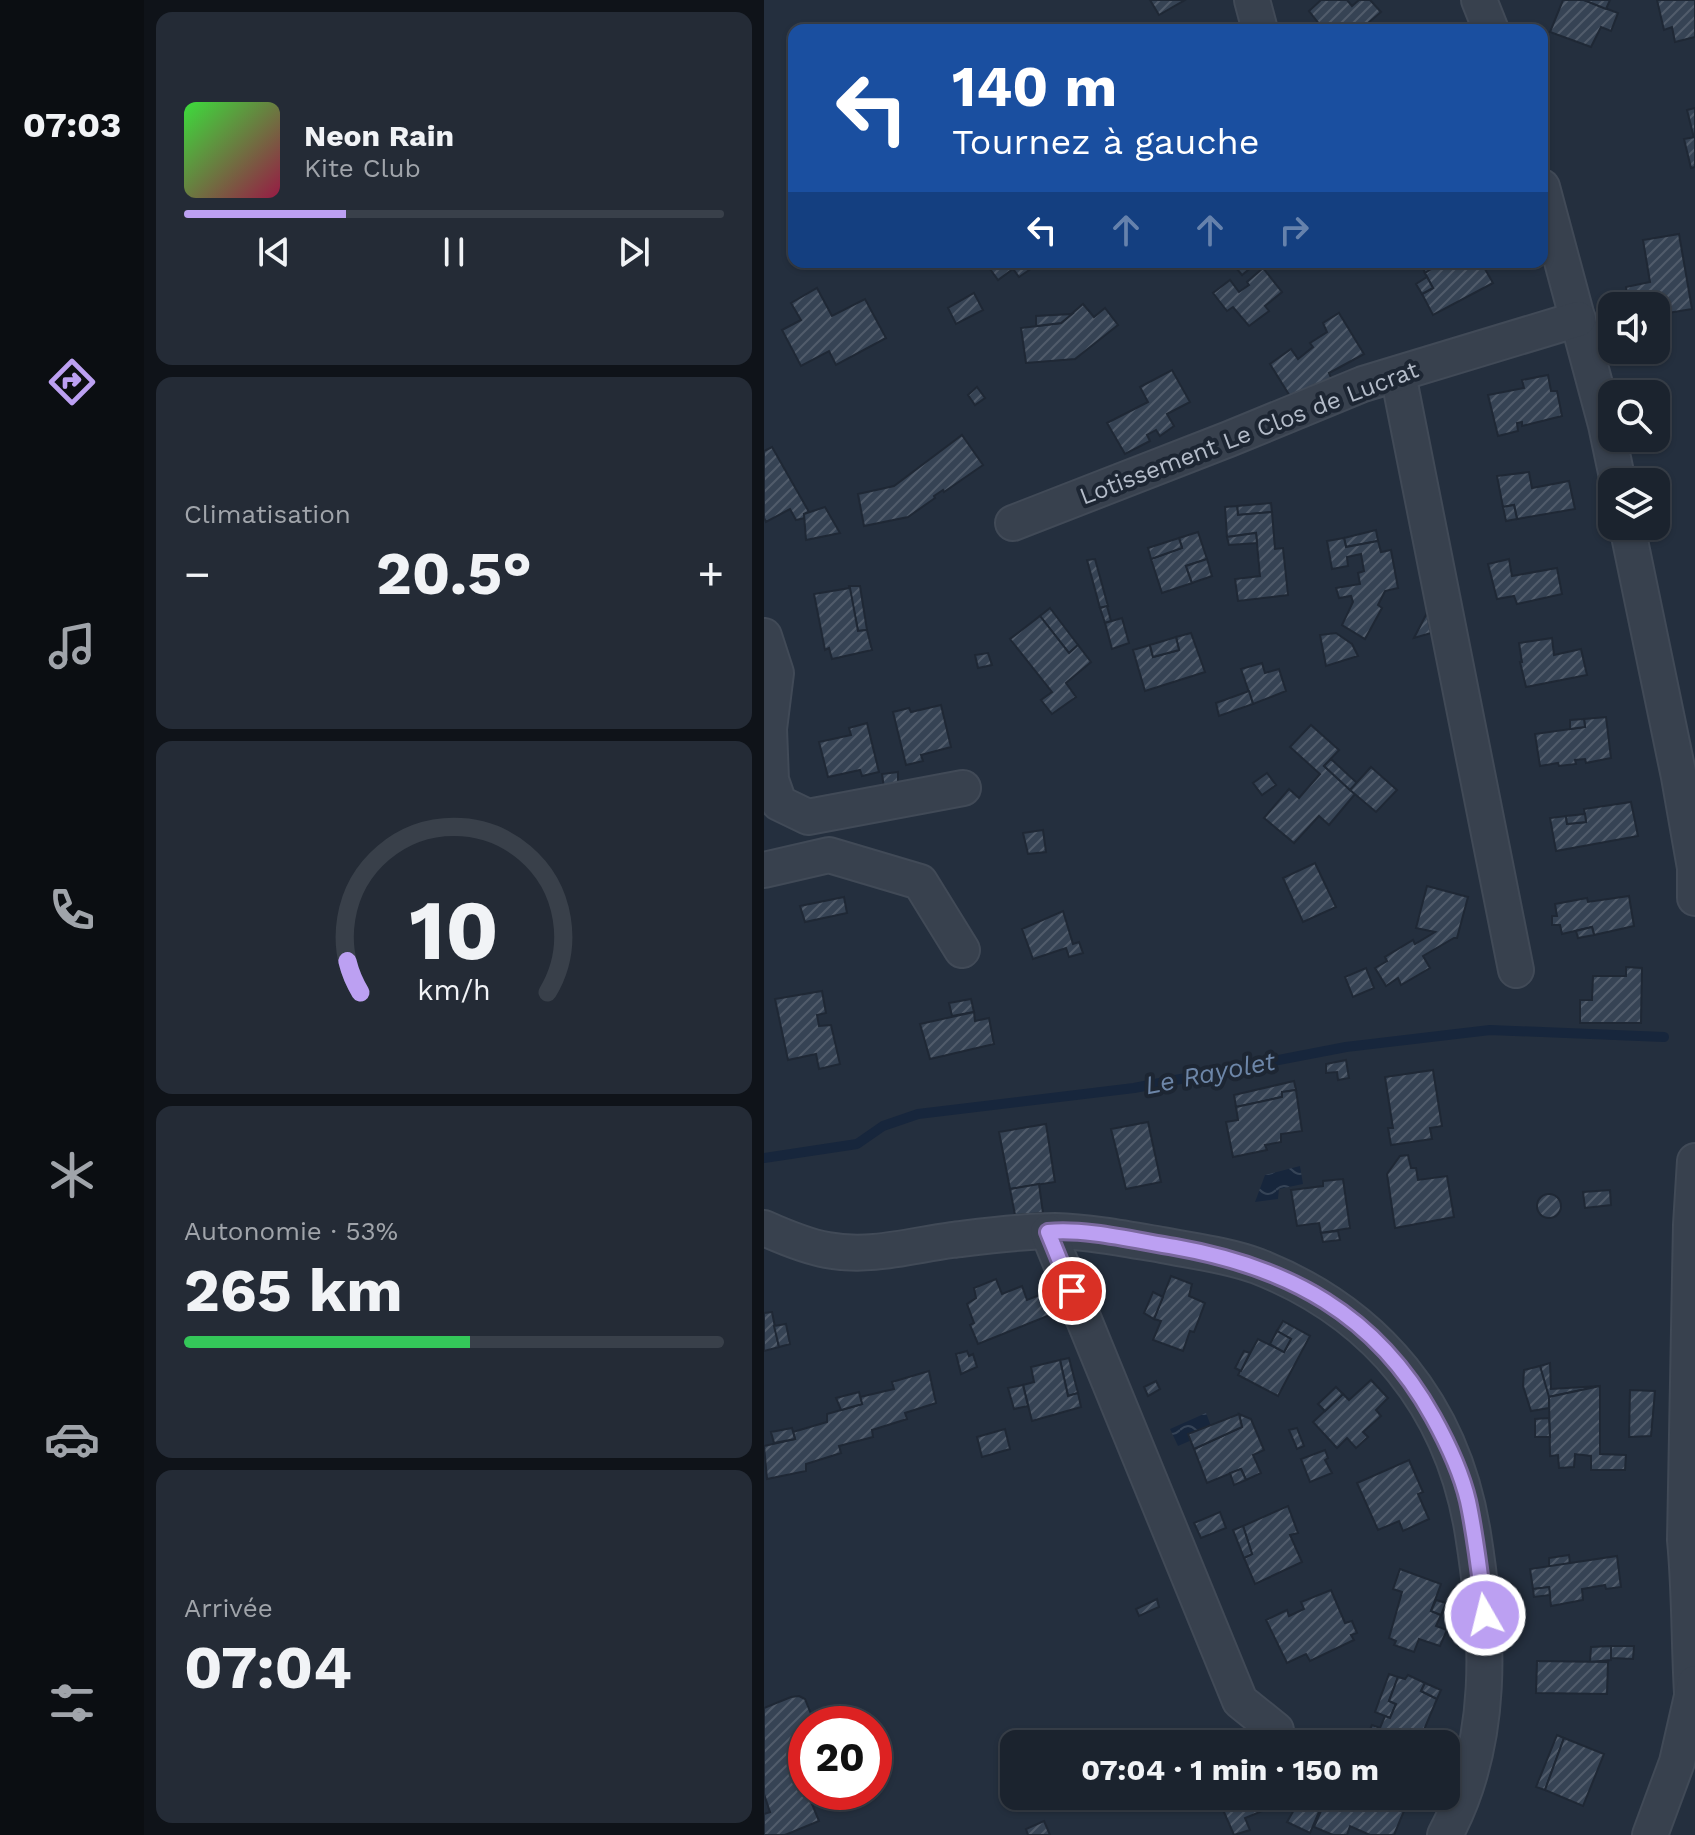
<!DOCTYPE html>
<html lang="fr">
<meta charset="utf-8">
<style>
body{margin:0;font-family:"Work Sans",sans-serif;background:#242b36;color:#f1f3f6;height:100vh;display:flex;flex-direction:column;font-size:30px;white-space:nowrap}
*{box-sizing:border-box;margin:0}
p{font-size:26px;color:#a0a4aa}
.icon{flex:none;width:44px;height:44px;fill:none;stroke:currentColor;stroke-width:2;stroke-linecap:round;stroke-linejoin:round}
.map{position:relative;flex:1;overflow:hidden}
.drawer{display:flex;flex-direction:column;gap:12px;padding:12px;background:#0f1319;width:620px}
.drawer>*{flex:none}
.top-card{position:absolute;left:24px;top:24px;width:760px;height:244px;border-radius:16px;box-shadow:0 2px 6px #0004,0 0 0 2px #39404a;background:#1a4fa0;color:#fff;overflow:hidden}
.buttons{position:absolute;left:834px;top:292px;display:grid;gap:16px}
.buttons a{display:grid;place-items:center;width:72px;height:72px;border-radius:16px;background:#1b232e;box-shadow:0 2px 6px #0004,0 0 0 2px #39404a;font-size:40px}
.speed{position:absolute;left:24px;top:1706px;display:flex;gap:16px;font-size:40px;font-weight:700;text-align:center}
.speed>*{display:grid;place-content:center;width:104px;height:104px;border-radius:50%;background:#1b232e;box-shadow:0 2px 6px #0004,0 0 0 2px #39404a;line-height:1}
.speed .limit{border:12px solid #d22;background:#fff;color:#111}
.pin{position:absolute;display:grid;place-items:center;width:68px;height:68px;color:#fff;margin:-34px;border:4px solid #fff;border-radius:50%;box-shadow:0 2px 8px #0007}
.me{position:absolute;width:88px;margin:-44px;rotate:352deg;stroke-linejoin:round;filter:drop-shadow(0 0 6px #0008)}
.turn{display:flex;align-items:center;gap:28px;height:168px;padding:0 32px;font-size:36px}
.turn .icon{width:104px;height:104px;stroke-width:2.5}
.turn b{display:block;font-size:56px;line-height:68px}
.lanes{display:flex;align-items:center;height:76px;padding:0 32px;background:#0003;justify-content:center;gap:40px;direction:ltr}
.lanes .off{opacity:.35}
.big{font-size:60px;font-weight:700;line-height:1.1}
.drawer .tile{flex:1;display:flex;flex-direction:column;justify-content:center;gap:12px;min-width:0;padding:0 28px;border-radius:16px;background:#242b36}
.drawer .dial{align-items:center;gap:0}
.dial svg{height:208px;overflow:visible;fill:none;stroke:#39404a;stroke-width:7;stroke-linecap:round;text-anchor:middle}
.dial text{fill:#f1f3f6;stroke:none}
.song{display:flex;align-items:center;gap:24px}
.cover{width:96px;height:96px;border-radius:12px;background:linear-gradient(135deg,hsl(120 70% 55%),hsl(340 70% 35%))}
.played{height:8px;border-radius:4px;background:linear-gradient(90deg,#bca0f2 30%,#39404a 30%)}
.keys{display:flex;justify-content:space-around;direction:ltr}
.heat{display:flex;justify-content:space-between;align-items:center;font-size:44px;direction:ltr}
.charge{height:12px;border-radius:6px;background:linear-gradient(90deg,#34c759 53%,#39404a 0)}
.trip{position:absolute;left:236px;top:1730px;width:460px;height:80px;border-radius:16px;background:#1b232e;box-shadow:0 2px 6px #0004,0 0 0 2px #39404a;font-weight:700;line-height:80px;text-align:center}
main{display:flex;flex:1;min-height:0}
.menu{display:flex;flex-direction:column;width:144px;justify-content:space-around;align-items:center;background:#0b0e12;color:#a0a4aa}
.menu .icon{width:56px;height:56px}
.menu .active{color:#bca0f2}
.menu b{font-size:36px;color:#f1f3f6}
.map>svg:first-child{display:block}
.water{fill:url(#water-waves)}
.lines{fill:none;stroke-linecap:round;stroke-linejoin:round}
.stream{stroke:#17263c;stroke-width:10}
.building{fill:url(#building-hatch);stroke:#1f2835;stroke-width:2}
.minor-casing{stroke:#414a57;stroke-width:38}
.minor{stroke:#38414e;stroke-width:34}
.route-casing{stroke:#7a689d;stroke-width:20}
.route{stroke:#bca0f2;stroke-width:14}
.labels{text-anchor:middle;stroke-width:8;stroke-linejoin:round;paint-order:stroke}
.street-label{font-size:24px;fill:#b4bcc9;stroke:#1d2633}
.water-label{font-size:26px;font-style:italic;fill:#6d86a8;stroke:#1d2633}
</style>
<main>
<nav class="menu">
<b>07:03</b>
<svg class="icon active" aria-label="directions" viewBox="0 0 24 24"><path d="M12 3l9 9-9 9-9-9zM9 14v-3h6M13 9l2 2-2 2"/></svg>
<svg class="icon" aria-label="music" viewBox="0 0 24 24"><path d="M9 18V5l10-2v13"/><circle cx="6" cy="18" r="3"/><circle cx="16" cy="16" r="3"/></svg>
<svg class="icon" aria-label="phone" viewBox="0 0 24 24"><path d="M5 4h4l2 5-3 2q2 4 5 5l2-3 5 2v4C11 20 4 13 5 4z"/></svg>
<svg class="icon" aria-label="climate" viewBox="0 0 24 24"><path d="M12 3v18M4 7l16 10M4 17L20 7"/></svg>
<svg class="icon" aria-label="car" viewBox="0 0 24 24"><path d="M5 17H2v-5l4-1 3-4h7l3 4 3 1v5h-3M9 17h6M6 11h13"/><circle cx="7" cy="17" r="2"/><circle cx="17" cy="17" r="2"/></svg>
<svg class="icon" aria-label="filters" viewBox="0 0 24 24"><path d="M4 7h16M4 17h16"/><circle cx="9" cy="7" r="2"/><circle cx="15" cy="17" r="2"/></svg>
</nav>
<section class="drawer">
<div class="tile">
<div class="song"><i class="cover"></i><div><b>Neon Rain</b><p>Kite Club</p></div></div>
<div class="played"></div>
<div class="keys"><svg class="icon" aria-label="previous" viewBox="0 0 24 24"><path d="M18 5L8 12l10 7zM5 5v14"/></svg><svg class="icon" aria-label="pause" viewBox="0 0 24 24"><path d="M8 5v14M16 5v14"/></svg><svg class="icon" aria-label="next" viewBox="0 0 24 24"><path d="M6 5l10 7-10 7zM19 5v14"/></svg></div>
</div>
<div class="tile"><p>Climatisation</p>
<div class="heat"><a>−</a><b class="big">20.5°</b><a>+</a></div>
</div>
<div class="tile dial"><svg viewBox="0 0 100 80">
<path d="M14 69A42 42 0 1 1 86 69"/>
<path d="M14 69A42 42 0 0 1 9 57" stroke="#bca0f2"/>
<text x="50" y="56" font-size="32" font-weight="700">10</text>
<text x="50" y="72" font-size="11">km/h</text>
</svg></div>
<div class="tile"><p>Autonomie · 53%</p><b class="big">265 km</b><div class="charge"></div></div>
<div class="tile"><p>Arrivée</p><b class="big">07:04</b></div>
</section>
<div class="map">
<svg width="931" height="1835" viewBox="0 0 931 1835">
<defs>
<pattern id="water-waves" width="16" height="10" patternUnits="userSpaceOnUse" patternTransform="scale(2)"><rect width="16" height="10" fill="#17263c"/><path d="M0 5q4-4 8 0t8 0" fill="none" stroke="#364457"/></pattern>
<pattern id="building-hatch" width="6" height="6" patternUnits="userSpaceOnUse" patternTransform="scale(2)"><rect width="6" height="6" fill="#364354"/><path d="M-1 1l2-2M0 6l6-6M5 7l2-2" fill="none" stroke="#515c6b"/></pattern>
</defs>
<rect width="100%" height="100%" fill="#242f3e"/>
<g class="water">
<polygon points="536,1166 539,1184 515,1189 514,1199 491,1202 501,1175"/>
<polygon points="442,1413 449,1431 414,1446 406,1429"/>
</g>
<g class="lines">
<polyline class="stream" points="0,1158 93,1144 119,1126 154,1114 370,1088 582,1047 726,1030 900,1037"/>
</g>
<g class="building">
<polygon points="386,0 421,0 395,15"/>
<polygon points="557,0 583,0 588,6 595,0 606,0 617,12 596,30 560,30 545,11"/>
<polygon points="799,0 820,0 854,13 847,31 837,27 827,47 786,32"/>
<polygon points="820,0 846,0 842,9"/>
<polygon points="893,0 931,0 931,37 911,42 908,27 900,30"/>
<polygon points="931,108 931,137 930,138 923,110"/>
<polygon points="931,137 931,167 927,168 920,139"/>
<polygon points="915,234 928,309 892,315 892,306 865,306 862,287 886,282 879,240"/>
<polygon points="221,262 249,264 277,262 255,277 249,269 234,280"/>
<polygon points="470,262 494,262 478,275 468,263"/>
<polygon points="656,262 679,262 661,273"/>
<polygon points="679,262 717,262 729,283 669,315 658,294 669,288 661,273"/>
<polygon points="499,268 518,292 501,306 505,311 485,326 469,307 463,311 449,293 466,280 475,292 485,285 483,282"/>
<polygon points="663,277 669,288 658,294 652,284"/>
<polygon points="53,288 68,316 101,299 122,338 72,365 65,351 37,366 18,330 37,320 27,303"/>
<polygon points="210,293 219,310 192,324 184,308"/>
<polygon points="319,304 330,317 341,308 354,325 311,359 262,363 257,328 297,323"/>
<polygon points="575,313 600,354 565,373 568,380 529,401 506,364 527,349 534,359 549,347 546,343 563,332 559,323"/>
<polygon points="308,314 297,323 272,326 272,316"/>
<polygon points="408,370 426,402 403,414 410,426 396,436 392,430 383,435 386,441 361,454 343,423 384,402 376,387"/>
<polygon points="784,375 787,391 793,391 798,416 758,426 758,422 753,423 754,431 734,436 724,395 760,388 758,380"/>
<polygon points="213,387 221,398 211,405 204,395"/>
<polygon points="198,435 219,465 180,492 179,490 170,496 171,498 144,517 100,526 94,494 130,486"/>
<polygon points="8,447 45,512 40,514 41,518 32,520 26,509 2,522 0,518 0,451"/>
<polygon points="765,472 768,488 805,481 811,509 753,519 750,505 739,507 733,476"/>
<polygon points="507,503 508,512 474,515 473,506"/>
<polygon points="750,505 753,519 742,521 739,507"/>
<polygon points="473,506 474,515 508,512 511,549 519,548 524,595 474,601 471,579 496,576 492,533 463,537 461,507"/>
<polygon points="61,507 76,533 42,540 40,514"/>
<polygon points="612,530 614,541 582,547 580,538"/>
<polygon points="434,532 443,559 422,566 428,583 398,593 387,559 418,548 415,538"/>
<polygon points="492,533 493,543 465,545 463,537"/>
<polygon points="415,538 418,548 387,559 384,548"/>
<polygon points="580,538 582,547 614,541 617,552 627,550 634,588 621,591 614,605 618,608 601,639 578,625 589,602 587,596 575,598 572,588 596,584 594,573 600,571 597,554 583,557 584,566 568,569 563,541"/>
<polygon points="331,559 344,606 336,608 323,560"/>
<polygon points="443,559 448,576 428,583 422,566"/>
<polygon points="745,559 748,576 793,568 798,594 753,604 750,596 733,599 724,564"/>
<polygon points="85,586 96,586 103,630 94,631"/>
<polygon points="86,588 94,631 103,630 108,650 68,659 65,648 61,650 50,594"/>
<polygon points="343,606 347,621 341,623 336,608"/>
<polygon points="286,608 314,645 305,653 276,616"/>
<polygon points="663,613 667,633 650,638"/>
<polygon points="276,616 305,653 314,645 327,662 302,683 312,697 288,714 277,700 288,692 246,639"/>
<polygon points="358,618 365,643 348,649 341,623"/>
<polygon points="427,633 441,672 381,691 369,650 386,645 389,657 415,650 412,637"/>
<polygon points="572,633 588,644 594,656 562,666 556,635"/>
<polygon points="412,637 415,650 389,657 386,645"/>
<polygon points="788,638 790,655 817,649 823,675 762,687 756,662 758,662 755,643"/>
<polygon points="224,653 228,665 214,668 211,655"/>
<polygon points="498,663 501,673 515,669 522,691 489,704 477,669"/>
<polygon points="485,691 489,704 455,716 452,703"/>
<polygon points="177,705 187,747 157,755 159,761 142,765 129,712 145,708 147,712"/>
<polygon points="842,717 847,758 822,763 821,759 811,760 812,764 795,766 794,763 776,766 771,734 821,727 820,719"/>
<polygon points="820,719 821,727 806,729 806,720"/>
<polygon points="103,723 115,772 98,776 96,770 64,777 55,742 87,735 85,728"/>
<polygon points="547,725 575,750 560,766 591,794 565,825 555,816 530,843 500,818 525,789 535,798 556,774 526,747"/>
<polygon points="567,759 593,783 586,790 560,766"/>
<polygon points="607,767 633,790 612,812 586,790"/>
<polygon points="134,772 134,786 120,788 118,774"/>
<polygon points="503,773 512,785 498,795 489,783"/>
<polygon points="867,802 874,836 792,851 786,818 802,816 803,824 822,822 820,809"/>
<polygon points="821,814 822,822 803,824 802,816"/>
<polygon points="279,830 282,852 264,854 259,833"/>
<polygon points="551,863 572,907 539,922 519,878"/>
<polygon points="663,886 704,897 693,938 690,938 659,956 666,968 637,985 634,978 622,986 611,968 623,961 621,957 649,940 651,944 671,932 652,928"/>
<polygon points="865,896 870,926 830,935 828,927 798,934 796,925 788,925 788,916 793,916 791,904 823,898 824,902"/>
<polygon points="80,897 83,913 41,922 36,906"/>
<polygon points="299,911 309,944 315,942 319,953 305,957 302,948 269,959 258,929"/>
<polygon points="828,927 830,935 814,938 812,931"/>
<polygon points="862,967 878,968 877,1023 816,1023 816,1000 828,1000 829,976 862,976"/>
<polygon points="602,968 610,988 589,997 581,977"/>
<polygon points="58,991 62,1013 53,1015 55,1026 67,1025 76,1064 55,1069 52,1054 24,1060 11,999"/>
<polygon points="207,999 210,1012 188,1016 185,1003"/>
<polygon points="210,1012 211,1021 225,1018 230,1044 166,1059 156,1024"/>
<polygon points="582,1060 585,1078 574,1080 573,1072 562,1073 562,1064"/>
<polygon points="669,1070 678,1126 666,1128 668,1139 627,1145 624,1128 629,1128 621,1077"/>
<polygon points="530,1081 532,1090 518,1092 518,1097 472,1107 470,1095"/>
<polygon points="532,1090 538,1131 517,1134 517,1142 501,1145 503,1150 469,1157 462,1122 474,1120 472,1107 518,1097 518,1092"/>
<polygon points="384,1122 397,1182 362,1189 347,1129"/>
<polygon points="282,1124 291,1182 246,1189 235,1132"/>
<polygon points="644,1155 647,1168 652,1168 654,1180 683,1176 690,1217 631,1228 623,1174 636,1156"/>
<polygon points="579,1179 586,1228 557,1233 555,1223 533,1226 527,1190 559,1186 559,1181"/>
<polygon points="275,1184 279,1213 251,1215 246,1189"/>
<polygon points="846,1190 847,1205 821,1208 819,1192"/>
<circle cx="785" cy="1206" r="12"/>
<polygon points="574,1231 576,1240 559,1242 557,1233"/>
<polygon points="407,1276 428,1284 425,1296 441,1303 430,1332 426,1331 419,1351 389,1340 397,1321 390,1319"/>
<polygon points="232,1279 238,1294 258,1286 263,1300 278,1294 286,1315 214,1344 206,1325 210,1323 203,1304 212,1298 210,1288"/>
<polygon points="389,1292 399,1297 390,1319 380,1313"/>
<polygon points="8,1312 15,1347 0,1351 0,1313"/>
<polygon points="519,1321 546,1336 514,1396 474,1375 494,1339 520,1352 527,1339 513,1331"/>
<polygon points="22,1324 26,1344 15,1347 10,1326"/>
<polygon points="513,1331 527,1339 520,1352 506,1344"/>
<polygon points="203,1351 205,1356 209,1354 213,1367 197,1374 192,1354"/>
<polygon points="480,1351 486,1353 477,1371 471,1368"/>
<polygon points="305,1358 314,1393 304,1396 296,1360"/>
<polygon points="296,1360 304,1396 314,1393 317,1407 268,1421 259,1385 270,1382 267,1367"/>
<polygon points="786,1363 787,1389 836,1386 784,1397 776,1366"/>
<polygon points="776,1366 785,1397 785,1408 767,1411 759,1386 760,1370"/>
<polygon points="165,1371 172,1403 141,1413 143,1419 108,1430 109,1437 75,1446 77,1453 42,1464 42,1471 3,1479 0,1446 31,1439 29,1432 63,1422 63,1414 98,1404 96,1397 130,1389 128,1382"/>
<polygon points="607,1380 624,1398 612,1410 617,1416 599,1432 604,1437 592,1448 583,1438 573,1448 549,1422 579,1394 585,1400"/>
<polygon points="392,1381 396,1389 384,1396 380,1387"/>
<polygon points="259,1385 264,1406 250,1409 244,1388"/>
<polygon points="836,1386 836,1454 862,1455 861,1470 827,1470 827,1456 811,1454 810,1467 795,1468 794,1455 786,1456 785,1397"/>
<polygon points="572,1387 579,1394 561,1411 554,1404"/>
<polygon points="866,1390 891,1391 887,1436 865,1437"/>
<polygon points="95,1392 98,1404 77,1410 72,1398"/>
<polygon points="475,1414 487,1419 500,1450 489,1455 497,1473 482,1480 477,1469 443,1483 430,1449 478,1427"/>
<polygon points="475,1414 478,1427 430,1449 424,1434"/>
<polygon points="785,1418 786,1437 771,1437 771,1419"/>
<polygon points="28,1428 31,1439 10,1443 7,1432"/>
<polygon points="533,1428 540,1446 533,1449 525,1430"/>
<polygon points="241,1429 246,1449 218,1457 213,1437"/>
<polygon points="561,1450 564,1458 561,1460 568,1473 546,1482 537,1459"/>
<polygon points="645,1460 659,1492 654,1494 665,1519 639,1531 635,1521 614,1530 593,1483"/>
<polygon points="477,1469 482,1480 470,1485 466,1473"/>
<polygon points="524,1506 534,1533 526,1535 538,1562 491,1584 480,1558 488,1554 479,1526"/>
<polygon points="456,1512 462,1528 437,1538 430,1523"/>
<polygon points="479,1526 488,1554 480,1558 469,1530"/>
<polygon points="805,1555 806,1564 785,1567 785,1558"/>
<polygon points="853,1556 857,1587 842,1589 841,1585 818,1589 819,1600 787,1606 785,1587 769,1589 766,1569"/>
<polygon points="636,1569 677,1584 667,1611 677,1615 672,1626 683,1630 676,1646 655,1639 650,1652 630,1645 632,1641 625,1638 638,1592 629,1589"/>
<polygon points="785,1587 786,1595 770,1597 769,1589"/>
<polygon points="567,1590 581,1623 588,1621 593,1633 587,1635 590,1640 546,1661 542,1654 523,1663 502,1620 523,1610 525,1616 540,1609 537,1602"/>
<polygon points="393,1599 395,1607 375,1616 372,1609"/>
<polygon points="672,1600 682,1603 677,1615 667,1611"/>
<polygon points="847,1646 870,1646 869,1659 847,1658"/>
<polygon points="847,1646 847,1660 826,1662 827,1647"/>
<polygon points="773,1661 844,1662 843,1694 772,1693"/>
<polygon points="625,1674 634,1677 625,1701 632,1704 626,1718 611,1712"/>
<polygon points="644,1675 661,1683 657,1691 673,1699 654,1744 628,1744 604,1734 608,1725 616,1728 621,1716 626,1718 632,1704 625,1701 634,1677 641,1679"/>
<polygon points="661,1683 677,1690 673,1699 657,1691"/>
<polygon points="35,1696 41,1699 51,1724 42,1724 42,1755 30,1760 55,1821 21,1835 0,1835 0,1814 6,1812 0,1794 0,1708 27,1697"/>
<polygon points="793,1735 800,1738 781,1790 772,1787"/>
<polygon points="800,1738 840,1754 819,1806 781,1790"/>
<polygon points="453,1796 498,1796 503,1809 481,1818 486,1830 470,1835"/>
<polygon points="538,1796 558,1805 546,1833 523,1822"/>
<polygon points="569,1796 613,1796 611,1799 640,1811 630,1835 606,1835 586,1826 583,1835 569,1835 550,1827 559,1806 564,1808"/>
<polygon points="280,1821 286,1835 264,1835 262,1829"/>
</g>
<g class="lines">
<g class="minor-casing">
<g id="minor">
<polyline points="488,0 496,30"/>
<polyline points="715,0 727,30"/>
<polyline points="778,187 842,425 854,482"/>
<polyline points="634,374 752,970"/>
<polyline points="249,523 465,439 599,384 814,319"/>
<polyline points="863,526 915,777 931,868 931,898"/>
<polyline points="0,636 12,673 5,729 7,780 15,803 44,817 199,788"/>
<polyline points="0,870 65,855 156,882 198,950"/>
<path d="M 0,1228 C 20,1237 41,1246 63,1250 C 106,1258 145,1246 188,1240 C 221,1236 257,1231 291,1231 C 326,1232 363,1239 398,1245 C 429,1251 463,1255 493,1266 C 613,1313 689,1407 709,1534 C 725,1634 731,1743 681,1835"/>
<polyline points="284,1232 476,1701 512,1730"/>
<path d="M 928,1693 C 925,1642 926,1591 921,1540 L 927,1225 L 931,1161"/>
<polyline points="886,1835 913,1762 931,1683"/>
</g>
</g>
<use href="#minor" class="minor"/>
</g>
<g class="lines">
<g class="route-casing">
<path id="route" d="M 308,1291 L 284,1232 C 321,1228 373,1241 411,1247 C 524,1267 612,1314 669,1417 C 684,1444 697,1471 704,1501 C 712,1538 716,1577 721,1615"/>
</g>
<use href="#route" class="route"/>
</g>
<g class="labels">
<g class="street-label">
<text transform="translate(485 433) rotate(-21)" y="8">Lotissement Le Clos de Lucrat</text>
</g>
<g class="water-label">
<text transform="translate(446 1073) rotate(-11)" y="9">Le Rayolet</text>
</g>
</g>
</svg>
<div class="buttons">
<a><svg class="icon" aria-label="sound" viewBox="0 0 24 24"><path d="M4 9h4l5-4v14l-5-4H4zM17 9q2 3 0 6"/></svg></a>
<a><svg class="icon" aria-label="search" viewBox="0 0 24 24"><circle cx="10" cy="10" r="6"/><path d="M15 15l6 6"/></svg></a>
<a><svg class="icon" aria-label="layers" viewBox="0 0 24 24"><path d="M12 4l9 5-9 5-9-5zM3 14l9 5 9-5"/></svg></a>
</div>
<div class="speed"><div class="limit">20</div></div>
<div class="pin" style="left:308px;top:1291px;background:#d93025"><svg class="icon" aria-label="arrive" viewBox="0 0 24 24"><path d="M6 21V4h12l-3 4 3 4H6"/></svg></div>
<svg class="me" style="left:721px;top:1615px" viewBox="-20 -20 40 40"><circle r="17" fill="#bca0f2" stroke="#fff" stroke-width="3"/><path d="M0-11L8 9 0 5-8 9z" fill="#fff"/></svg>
<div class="trip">07:04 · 1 min · 150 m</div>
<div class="top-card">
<div class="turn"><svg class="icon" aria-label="left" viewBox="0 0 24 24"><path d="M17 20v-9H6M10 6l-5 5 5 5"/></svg><div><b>140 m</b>Tournez à gauche</div></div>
<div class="lanes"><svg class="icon" aria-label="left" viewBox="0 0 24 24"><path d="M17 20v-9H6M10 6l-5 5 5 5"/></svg><svg class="icon off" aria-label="ahead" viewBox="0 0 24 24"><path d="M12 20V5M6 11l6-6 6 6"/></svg><svg class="icon off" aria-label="ahead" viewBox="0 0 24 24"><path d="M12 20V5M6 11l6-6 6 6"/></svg><svg class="icon off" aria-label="right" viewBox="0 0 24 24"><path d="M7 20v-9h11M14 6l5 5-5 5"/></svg></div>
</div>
</div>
</main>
